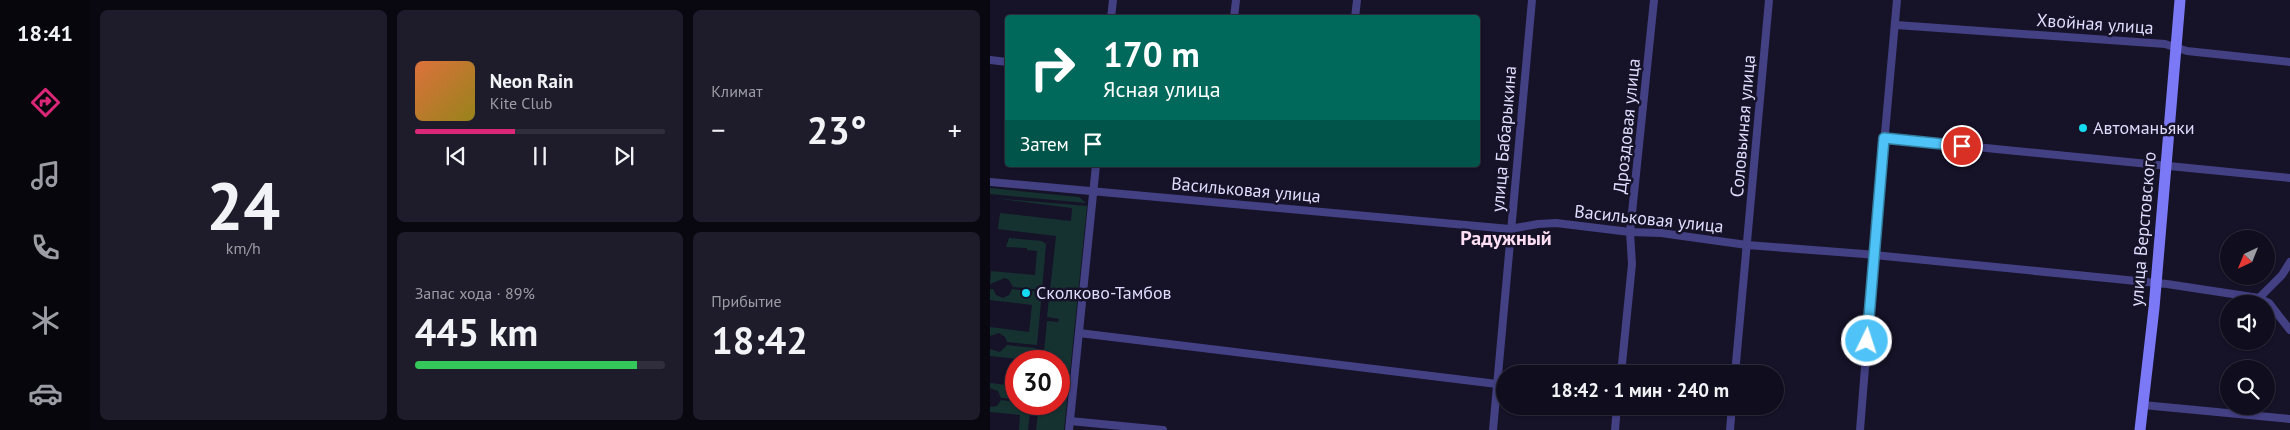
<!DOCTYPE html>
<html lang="ru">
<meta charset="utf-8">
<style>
body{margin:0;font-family:"PT Sans",sans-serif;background:#1e1c2b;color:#f1f3f6;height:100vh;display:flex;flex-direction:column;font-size:19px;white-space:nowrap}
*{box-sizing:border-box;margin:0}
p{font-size:16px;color:#9c9ca4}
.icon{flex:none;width:28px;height:28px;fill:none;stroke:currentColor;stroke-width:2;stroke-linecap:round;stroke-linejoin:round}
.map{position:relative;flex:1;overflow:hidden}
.sheet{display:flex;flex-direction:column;gap:10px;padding:10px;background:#090810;width:900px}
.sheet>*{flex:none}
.guide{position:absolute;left:15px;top:15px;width:475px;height:152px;border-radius:5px;box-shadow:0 1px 4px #0004,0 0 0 1px #302e3c;background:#00695c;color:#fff;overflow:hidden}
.needle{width:32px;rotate:223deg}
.controls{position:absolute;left:1230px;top:230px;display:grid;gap:10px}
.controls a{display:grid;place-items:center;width:55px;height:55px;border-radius:50%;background:#100e1e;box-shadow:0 1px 4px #0004,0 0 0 1px #302e3c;font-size:25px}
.speed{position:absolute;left:15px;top:350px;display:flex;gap:10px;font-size:25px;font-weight:700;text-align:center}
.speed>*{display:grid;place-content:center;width:65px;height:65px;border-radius:50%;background:#100e1e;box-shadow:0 1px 4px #0004,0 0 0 1px #302e3c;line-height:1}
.speed .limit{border:8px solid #d22;background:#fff;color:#111}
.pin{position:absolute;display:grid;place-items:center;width:42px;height:42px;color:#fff;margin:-21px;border:2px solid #fff;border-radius:50%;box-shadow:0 1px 5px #0007}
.me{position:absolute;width:55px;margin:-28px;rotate:4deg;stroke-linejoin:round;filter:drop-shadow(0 0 4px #0008)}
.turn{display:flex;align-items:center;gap:18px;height:105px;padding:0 15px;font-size:22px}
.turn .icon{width:65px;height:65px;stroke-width:2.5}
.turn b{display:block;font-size:35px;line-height:42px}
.then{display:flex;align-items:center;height:48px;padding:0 15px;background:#0003;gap:10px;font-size:19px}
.big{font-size:38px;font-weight:700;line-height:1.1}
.sheet .widget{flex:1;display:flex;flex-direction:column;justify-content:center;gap:8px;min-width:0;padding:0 18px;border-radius:8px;background:#1e1c2b}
.sheet .dial{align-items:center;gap:0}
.dial b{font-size:65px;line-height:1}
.song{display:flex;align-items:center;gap:15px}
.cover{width:60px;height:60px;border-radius:8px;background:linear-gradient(135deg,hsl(20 70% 55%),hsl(50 70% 35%))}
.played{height:5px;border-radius:2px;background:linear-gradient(90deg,#db2777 40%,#302e3c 40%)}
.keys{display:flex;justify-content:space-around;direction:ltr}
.heat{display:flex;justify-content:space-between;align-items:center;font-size:28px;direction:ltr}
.charge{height:8px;border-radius:4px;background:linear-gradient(90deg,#34c759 89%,#302e3c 0)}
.sheet .tiles{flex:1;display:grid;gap:10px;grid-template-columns:repeat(3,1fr)}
.widget:first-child{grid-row:span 2}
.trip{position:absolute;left:506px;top:365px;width:288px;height:50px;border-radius:25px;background:#100e1e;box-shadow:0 1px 4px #0004,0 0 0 1px #302e3c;font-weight:700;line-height:50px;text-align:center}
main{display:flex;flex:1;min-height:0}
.menu{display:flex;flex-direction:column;width:90px;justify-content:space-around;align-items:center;background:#06060c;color:#9c9ca4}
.menu .icon{width:35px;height:35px}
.menu .active{color:#db2777}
.menu b{font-size:22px;color:#f1f3f6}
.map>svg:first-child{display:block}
.green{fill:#153231}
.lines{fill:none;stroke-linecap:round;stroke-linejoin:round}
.street{stroke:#434084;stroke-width:8}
.secondary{stroke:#7c79f6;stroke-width:11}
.route-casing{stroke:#337fa1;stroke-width:12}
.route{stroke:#4fc3f7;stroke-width:9}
.poi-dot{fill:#14dbf0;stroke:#161228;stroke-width:2}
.labels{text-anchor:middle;stroke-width:5;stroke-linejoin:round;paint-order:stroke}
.street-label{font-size:18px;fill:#dfdcfd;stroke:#161228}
.poi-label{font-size:18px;fill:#dfdcfd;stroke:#161228;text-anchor:start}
.quarter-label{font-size:20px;font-weight:bold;fill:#fddef2;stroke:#161228}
</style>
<main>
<nav class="menu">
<b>18:41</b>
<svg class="icon active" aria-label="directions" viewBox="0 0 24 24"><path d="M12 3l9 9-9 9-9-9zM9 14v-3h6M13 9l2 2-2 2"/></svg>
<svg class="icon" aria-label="music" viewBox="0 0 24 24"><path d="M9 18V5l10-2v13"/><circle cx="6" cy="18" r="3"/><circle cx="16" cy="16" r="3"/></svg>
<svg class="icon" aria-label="phone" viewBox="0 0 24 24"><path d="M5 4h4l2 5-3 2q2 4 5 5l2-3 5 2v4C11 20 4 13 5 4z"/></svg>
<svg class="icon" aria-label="climate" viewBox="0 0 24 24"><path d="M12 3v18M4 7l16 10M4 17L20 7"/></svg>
<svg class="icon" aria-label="car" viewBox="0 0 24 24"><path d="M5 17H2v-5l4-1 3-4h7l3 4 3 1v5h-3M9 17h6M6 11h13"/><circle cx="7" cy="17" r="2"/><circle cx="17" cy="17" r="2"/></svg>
</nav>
<section class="sheet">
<div class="tiles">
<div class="widget dial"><b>24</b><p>km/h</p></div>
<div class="widget">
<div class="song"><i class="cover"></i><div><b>Neon Rain</b><p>Kite Club</p></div></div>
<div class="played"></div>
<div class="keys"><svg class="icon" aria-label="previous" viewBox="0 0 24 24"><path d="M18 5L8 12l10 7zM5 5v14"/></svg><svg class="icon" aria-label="pause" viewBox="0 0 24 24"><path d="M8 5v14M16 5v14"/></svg><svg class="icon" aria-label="next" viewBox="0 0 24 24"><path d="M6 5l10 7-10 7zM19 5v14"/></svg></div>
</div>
<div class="widget"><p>Климат</p>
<div class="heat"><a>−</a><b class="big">23°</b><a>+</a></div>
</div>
<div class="widget"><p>Запас хода · 89%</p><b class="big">445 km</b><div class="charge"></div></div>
<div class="widget"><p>Прибытие</p><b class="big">18:42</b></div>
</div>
</section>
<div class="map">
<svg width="1300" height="430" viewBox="0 0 1300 430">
<rect width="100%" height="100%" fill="#161228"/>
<g class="green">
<polygon points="0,188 89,197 96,203 0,194"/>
<polygon points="3,198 97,206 74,430 46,430 49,404 69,404 69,361 53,361 57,321 68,322 69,319 57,317 66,236 8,229 10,213 81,221 82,208"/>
<polygon points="19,238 52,241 56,244 52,290 23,287 19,280 15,278 0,284 1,271 45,275 47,251 37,250 37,248 16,247"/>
<polygon points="0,289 3,289 6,295 13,298 19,295 22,289 52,292 47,345 17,342 15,337 9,333 0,336 0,327 39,332 42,305 0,300"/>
<polygon points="17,345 46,348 45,361 0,356 0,349 10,352"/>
<polygon points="0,383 26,386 26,399 11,398 8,391 0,388"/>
<polygon points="11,400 26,402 26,404 41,404 38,430 29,430 30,415 0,412 0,407 7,406"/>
</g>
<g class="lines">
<g class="street">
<polyline points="121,18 123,0"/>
<polyline points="244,18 246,0"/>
<polyline points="365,18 367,0"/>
<polyline points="906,25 1175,44 1197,51 1300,62"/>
<polyline points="0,60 18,62"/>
<polyline points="894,138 1300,178"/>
<polyline points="0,182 520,229 548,224 566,223 640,232 671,233 757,245 874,254 1177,284 1269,298 1279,303 1300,330"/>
<polyline points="1269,298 1292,275 1300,262"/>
<polyline points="89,333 507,384"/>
<polyline points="631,374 642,264 640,232 664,0"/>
<polyline points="745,374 779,0"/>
<polyline points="1153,405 1300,419"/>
<polyline points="80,421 173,430"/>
<polyline points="79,430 106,165"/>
<polyline points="503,430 542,0"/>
<polyline points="625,430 627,406"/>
<polyline points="740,430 742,406"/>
<polyline points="870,430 884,255 907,0"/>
</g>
<polyline class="secondary" points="1150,430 1164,308 1190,0"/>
</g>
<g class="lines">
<g class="route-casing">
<polyline id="route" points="877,341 894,138 972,146"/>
</g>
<use href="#route" class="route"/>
</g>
<g class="poi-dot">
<circle cx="1093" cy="128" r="5"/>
<circle cx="36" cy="293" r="5"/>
</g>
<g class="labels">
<g class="street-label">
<text transform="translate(1105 24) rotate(4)" y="6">Хвойная улица</text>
<text transform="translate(637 126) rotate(-84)" y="6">Дроздовая улица</text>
<text transform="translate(753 126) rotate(-85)" y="6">Соловьиная улица</text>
<text transform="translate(514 139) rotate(-85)" y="6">улица Бабарыкина</text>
<text transform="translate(256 190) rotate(5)" y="6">Васильковая улица</text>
<text transform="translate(659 219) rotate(6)" y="6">Васильковая улица</text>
<text transform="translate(1153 229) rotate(-85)" y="6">улица Верстовского</text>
</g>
<g class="poi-label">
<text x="1103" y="134">Автоманьяки</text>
<text x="46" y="299">Сколково-Тамбов</text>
</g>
<g class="quarter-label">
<text x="516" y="245">Радужный</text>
</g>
</g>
</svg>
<div class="controls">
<a><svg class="needle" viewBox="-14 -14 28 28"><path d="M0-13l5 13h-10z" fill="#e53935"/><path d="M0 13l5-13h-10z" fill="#9c9ca4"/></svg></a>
<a><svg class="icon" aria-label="sound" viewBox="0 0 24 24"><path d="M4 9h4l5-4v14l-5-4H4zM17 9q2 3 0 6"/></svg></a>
<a><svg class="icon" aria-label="search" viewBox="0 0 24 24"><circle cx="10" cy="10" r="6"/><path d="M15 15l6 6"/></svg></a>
</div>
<div class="speed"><div class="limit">30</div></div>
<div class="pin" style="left:972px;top:146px;background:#d93025"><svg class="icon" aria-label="arrive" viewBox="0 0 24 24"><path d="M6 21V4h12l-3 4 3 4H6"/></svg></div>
<svg class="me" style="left:877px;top:341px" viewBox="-20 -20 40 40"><circle r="17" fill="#4fc3f7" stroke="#fff" stroke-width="3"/><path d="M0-11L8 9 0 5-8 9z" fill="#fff"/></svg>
<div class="trip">18:42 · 1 мин · 240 m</div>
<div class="guide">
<div class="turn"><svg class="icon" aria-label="right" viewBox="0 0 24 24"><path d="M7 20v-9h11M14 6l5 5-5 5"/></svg><div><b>170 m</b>Ясная улица</div></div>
<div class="then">Затем<svg class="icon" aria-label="arrive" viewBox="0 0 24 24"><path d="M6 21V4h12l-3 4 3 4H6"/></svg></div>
</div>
</div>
</main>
